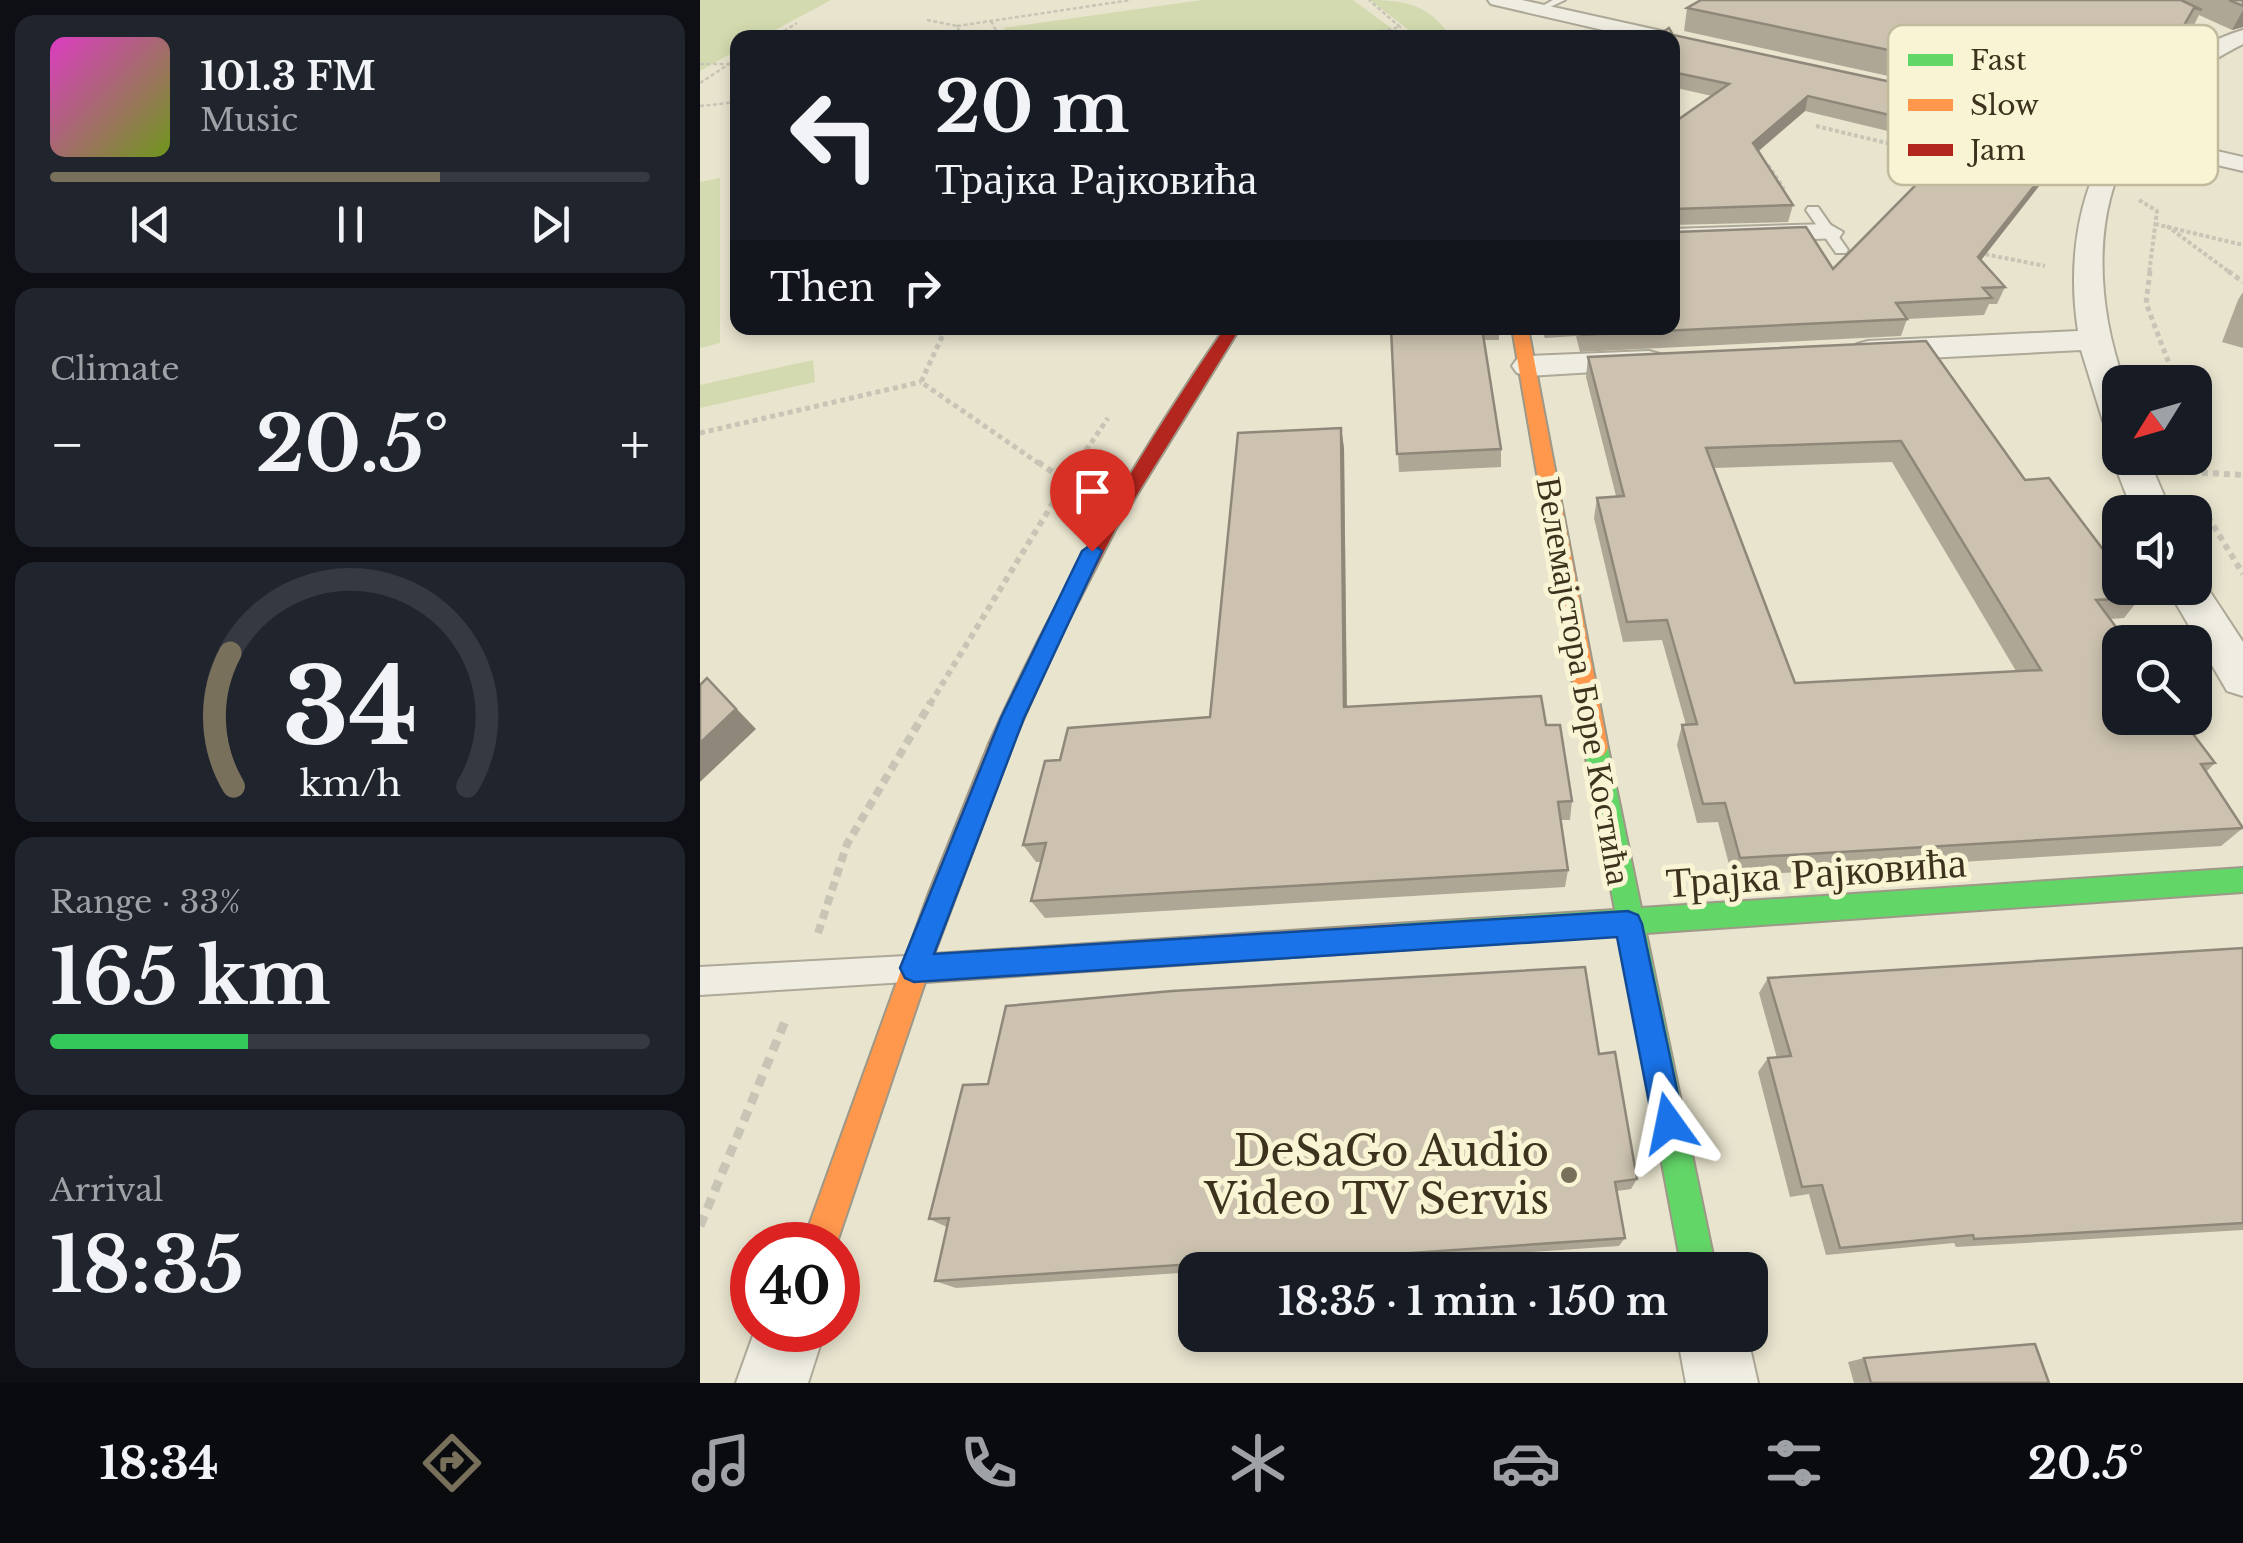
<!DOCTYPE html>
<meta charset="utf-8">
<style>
body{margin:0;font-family:"Libre Baskerville",serif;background:#20242c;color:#f1f3f6;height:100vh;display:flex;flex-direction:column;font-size:38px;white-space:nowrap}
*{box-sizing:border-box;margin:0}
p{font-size:32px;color:#9ea1a6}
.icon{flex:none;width:55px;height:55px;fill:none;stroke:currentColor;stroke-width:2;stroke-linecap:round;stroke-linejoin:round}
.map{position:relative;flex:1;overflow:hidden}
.drawer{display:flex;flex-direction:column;gap:15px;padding:15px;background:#0d0f14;width:700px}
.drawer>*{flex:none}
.guide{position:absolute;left:30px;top:30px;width:950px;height:305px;border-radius:20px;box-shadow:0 5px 15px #0003;background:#171b24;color:#f1f3f6;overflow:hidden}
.needle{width:65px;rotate:233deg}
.fabs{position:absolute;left:1402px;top:365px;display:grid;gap:20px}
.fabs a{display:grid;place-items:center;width:110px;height:110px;border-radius:20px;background:#171b24;box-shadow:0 5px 15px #0003;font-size:50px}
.speed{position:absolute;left:30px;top:1222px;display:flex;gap:20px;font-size:50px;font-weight:700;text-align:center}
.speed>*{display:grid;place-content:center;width:130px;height:130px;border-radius:50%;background:#171b24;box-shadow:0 5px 15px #0003;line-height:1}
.speed .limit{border:15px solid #d22;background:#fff;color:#111}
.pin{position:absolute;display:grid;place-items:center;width:85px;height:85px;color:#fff;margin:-102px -42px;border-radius:50% 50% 50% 0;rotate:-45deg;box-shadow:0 0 10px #0007}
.pin .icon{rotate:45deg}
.me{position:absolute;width:110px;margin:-55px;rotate:348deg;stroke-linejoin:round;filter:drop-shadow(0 0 8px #0008)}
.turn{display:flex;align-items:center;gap:35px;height:210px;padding:0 40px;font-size:45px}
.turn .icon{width:130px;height:130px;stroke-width:2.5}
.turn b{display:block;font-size:70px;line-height:85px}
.then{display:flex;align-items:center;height:95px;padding:0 40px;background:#0003;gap:20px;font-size:38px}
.big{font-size:75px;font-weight:800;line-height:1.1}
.drawer .card{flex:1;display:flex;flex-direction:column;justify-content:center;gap:15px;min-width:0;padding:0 35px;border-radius:20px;background:#20242c}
.drawer .dial{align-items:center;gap:0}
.dial svg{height:260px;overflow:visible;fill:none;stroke:#363941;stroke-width:7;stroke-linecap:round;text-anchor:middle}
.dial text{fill:#f1f3f6;stroke:none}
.song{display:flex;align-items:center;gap:30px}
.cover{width:120px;height:120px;border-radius:15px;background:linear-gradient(135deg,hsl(310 70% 55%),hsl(80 70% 35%))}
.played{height:10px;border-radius:5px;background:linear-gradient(90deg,#79705b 65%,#363941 65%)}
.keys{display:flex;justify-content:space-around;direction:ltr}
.heat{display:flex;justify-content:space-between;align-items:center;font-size:55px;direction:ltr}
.charge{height:15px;border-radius:8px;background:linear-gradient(90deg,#34c759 33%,#363941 0)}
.trip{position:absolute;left:478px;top:1252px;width:590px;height:100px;border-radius:20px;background:#171b24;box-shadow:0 5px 15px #0003;font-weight:800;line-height:100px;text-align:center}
.tabs{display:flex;height:160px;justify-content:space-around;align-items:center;background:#090b0e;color:#9ea1a6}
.tabs .icon{width:70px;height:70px}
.tabs .selected{color:#79705b}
.tabs b{font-size:45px;color:#f1f3f6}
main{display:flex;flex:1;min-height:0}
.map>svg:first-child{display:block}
.green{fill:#d3daaf}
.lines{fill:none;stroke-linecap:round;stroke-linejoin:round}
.lane-casing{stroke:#ada897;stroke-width:4}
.street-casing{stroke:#ada897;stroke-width:4}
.fast-casing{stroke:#9d9887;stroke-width:4}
.slow-casing{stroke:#9d9887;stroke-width:4}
.jam-casing{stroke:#9d9887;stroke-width:4}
.path-far5{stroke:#c8c5b7;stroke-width:2.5;stroke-dasharray:4 2.5;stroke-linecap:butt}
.path-far4{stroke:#c8c5b7;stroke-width:4;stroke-dasharray:4 2.5;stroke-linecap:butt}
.path-far3{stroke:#c8c5b7;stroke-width:5;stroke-dasharray:5 4;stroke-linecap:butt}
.path-far2{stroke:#c8c5b7;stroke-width:6;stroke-dasharray:6 5;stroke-linecap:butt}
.path-far1{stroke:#c8c5b7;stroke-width:8;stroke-dasharray:9 6;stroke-linecap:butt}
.path{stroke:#c8c5b7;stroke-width:9;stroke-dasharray:11 8;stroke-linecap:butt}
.lane{fill:#efede1;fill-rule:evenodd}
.street{fill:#efede1;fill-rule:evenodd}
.fast{fill:#63d668;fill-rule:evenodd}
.slow{fill:#ff974d;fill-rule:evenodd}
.jam{fill:#b3261e;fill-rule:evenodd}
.wall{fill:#afa796;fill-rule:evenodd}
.shaded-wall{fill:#8f887a}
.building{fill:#ccc2af;stroke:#8f887a;stroke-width:2.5;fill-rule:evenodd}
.route{fill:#1a73e8;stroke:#114b97;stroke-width:2.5}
.poi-dot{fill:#79705b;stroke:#f9f4d4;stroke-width:4}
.labels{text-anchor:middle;stroke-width:10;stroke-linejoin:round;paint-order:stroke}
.street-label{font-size:35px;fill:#3d321d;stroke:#f9f4d4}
.near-street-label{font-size:42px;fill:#3d321d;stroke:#f9f4d4}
.near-poi-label{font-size:42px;fill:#3d321d;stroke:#f9f4d4;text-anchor:end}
.key{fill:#f9f4d4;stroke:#c1ba9d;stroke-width:2.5}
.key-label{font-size:28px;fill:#3d321d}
</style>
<main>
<section class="drawer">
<div class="card">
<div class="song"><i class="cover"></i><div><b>101.3 FM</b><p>Music</p></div></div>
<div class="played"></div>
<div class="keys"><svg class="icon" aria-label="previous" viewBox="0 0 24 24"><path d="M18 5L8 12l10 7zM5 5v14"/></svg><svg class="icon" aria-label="pause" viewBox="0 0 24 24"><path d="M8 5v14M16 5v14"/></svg><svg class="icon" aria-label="next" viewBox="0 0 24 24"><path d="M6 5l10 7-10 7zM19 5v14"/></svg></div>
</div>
<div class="card"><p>Climate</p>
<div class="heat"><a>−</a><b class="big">20.5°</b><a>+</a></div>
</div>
<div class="card dial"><svg viewBox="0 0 100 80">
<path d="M14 69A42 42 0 1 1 86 69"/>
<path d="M14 69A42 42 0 0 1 13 28" stroke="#79705b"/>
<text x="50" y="56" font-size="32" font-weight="700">34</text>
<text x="50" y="72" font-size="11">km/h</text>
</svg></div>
<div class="card"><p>Range · 33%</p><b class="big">165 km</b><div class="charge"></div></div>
<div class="card"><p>Arrival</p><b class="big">18:35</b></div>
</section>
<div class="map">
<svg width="1543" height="1383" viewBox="0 0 1543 1383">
<rect width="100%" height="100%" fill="#e8e4ce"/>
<g class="green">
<polygon points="0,0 131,0 62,37 38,38 37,50 0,71"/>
<polygon points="502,0 653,0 695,31 655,38 309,38 304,28"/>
<path d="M 670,0 C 706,0 729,5 751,37 L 718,37 Z"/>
<polygon points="20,178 20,343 0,348 0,182"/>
<polygon points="113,360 115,382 0,408 0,385"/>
</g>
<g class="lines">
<g class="lane-casing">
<g id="lane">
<polygon points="853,0 865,0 837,13 837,9"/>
<polygon points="1108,207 1118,207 1148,250 1146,253 1136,253 1106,210"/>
<polygon points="206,956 216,960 220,969 216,978 206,982 0,995 0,967"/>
</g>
</g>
<g class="street-casing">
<g id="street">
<polygon points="788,0 822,0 966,32 976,38 972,42 972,38 938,38 791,4"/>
<path d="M 1543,30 L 1543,44 C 1501,65 1464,92 1439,133 L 1543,157 L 1543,171 L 1432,145 C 1390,216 1398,309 1424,382 L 1420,382 L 1420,431 L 1408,428 L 1403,421 L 1381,350 L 1168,361 L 1157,358 L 1152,351 L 1157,344 L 1168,341 L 1378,331 C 1368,267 1376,197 1411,141 L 1322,120 L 1319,115 L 1330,108 L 1419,128 C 1446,85 1493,44 1543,30 Z"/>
<polygon points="1129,224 1143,232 1139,238 972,245 972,229"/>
<polygon points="949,351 960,354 965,361 960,368 828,376 817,373 812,366 817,359 828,356"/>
<polygon points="1420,449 1420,458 1448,458 1471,512 1433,512 1412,458"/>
<polygon points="1495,576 1501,578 1543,642 1543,696 1527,691 1467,588 1495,588"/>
<polygon points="55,1330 125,1330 108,1383 36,1383"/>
<polygon points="977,1335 1047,1335 1058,1383 986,1383"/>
</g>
</g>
<g class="fast-casing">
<polygon id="fast" points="896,738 904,741 908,748 941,908 1543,868 1543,892 946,933 1016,1270 982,1270 919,934 695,950 685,946 681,937 685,928 695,924 915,910 884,748 888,741"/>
</g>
<g class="slow-casing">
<g id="slow">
<polygon points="812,328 828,328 908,748 904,755 896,758 888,755 884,748"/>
<polygon points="301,734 309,737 313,744 234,954 695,924 705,928 709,937 705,946 695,950 225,982 136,1245 102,1245 229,893 289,744 293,737"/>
</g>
</g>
<g class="jam-casing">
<path id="jam" d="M 525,328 L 540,328 L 415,530 L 361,635 L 309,751 L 293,751 L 289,744 C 355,597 434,460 525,328 Z"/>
</g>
<g class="path-far5">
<polyline points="227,20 257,26 262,38"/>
<polyline points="291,21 300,38"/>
<polyline points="257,26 431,0"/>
<polyline points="73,38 97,23"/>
<polyline points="649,38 700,27 669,0"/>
<polyline points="0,64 38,64"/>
<polyline points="0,83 38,58"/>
<polyline points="0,106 38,102"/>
</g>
<g class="path-far4">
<polyline points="1116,126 1224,152"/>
<polyline points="1068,165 1084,189"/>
<polyline points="1439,200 1457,211 1449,274"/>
<polyline points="1455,224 1543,245"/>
<polyline points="1467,226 1532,274"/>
<polyline points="1279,253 1345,266"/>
</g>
<g class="path-far3">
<polyline points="1450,271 1446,303 1476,382"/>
<polyline points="1528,271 1543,282"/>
<polyline points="246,328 221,382 341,465"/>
<polyline points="0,433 221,382"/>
<polyline points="1488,458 1490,465"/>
<polyline points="376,465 408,418"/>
</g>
<g class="path-far2">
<polyline points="338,462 364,480"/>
<polyline points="1489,462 1491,471"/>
<polyline points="1491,472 1543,475"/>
<polyline points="1502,507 1543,574"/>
<polyline points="230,704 378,462"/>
</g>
<polyline class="path-far1" points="118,933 147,844 231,702"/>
<polyline class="path" points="0,1226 86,1019"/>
<use href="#lane" class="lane"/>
<use href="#street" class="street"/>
<use href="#fast" class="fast"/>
<use href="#slow" class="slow"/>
<use href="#jam" class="jam"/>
</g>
<g class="wall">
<polygon points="1001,0 1543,0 1543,27 1532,30 1499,15 1490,33 1482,32 1459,73 1438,69 1398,122 984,31 987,8"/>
<polygon points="973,35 1391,125 1384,140 1362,169 1354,167 1281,260 1305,287 1297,304 1289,304 1284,315 1207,319 1201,336 880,352 876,336 845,338 840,328 972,328 975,232 1133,269 1254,147 1105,111 1059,151 1093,205 1088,222 972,225 972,124 1012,96 972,87"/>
<polygon points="1543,292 1543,348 1522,342 1538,300"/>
<polygon points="691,328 799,328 799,340 784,340 801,449 801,467 699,472"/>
<path d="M 1226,341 L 1325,480 L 1440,598 L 1424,618 L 1410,619 L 1515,763 L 1506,772 L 1543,828 L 1521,846 L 1032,876 L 1018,822 L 997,823 L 977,745 L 982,725 L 986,725 L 962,640 L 923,642 L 894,518 L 897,498 L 916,496 L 886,377 L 888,357 ZM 1192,462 L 1316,671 L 1095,683 L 1014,468 Z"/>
<polygon points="641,428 644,448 647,707 846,725 872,801 870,820 860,820 868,870 865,887 345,918 331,901 341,862 336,862 323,845 510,717"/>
<polygon points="1543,948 1543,1230 1256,1247 1254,1243 1126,1255 1109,1194 1090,1197 1058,1072 1068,1058 1077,1058 1059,993 1068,978"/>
<polygon points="937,1179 931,1189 917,1191 925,1238 919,1246 631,1266 628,1261 544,1270 495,1270 495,1272 256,1288 235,1281 247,1227 229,1219"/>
<polygon points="1164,1358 1349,1383 1154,1383 1148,1362"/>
</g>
<g class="shaded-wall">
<polygon points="1494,8 1482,32 1459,73 1471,48"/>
<polygon points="1543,10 1543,27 1532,30"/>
<polygon points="1450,44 1438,69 1398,122 1410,96"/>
<polygon points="1108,96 1105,111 1050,158 1053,143"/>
<polygon points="1391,125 1384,140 1362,169 1369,154"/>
<polygon points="1361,152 1354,167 1271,273 1278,257"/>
<polygon points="641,428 644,448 647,727 644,707"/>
<polygon points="7,678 56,729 0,782 0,743"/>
</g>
<g class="building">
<polygon points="1001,0 1481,0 1502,10 1494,8 1471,48 1450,44 1410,96 987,8"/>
<polygon points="1529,0 1543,0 1543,6"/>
<polygon points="969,28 973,35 1391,125 1369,154 1361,152 1278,257 1305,287 1283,288 1292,298 1196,303 1207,319 881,335 879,328 972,328 972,230 975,232 1106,227 1133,269 1267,133 1108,96 1053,143 1093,205 975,209 972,220 972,124 1029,84 972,72 972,38 954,38"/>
<polygon points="691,328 782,328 801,449 697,454"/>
<path d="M 1226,341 L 1325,480 L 1349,478 L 1420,572 L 1420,588 L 1432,588 L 1440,598 L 1396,600 L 1427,642 L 1420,642 L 1420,718 L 1481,718 L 1515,763 L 1501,764 L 1543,828 L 1040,858 L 1025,803 L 1003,804 L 982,725 L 997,724 L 967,620 L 927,622 L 897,498 L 924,496 L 888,357 ZM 1201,441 L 1341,670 L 1095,683 L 1006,448 Z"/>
<polygon points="641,428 644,707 841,696 846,725 860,725 872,801 858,802 868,870 331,901 346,843 323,845 345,761 360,760 368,728 510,717 538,433"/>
<polygon points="7,678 36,709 0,743 0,685"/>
<polygon points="1543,948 1543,1223 1274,1239 1273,1235 1140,1248 1122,1185 1102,1187 1068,1058 1091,1056 1068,978"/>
<polygon points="885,967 899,1054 915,1052 937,1179 915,1182 925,1238 626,1259 626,1254 492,1267 493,1264 235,1281 249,1218 229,1219 263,1085 288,1084 306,1006 472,991"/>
<polygon points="1335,1344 1349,1383 1171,1383 1164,1358"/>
</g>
<polygon class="route" points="392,544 402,551 324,718 234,954 928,911 938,915 942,924 984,1123 980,1134 969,1139 958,1134 953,1123 917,937 214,982 205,978 200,968 301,718 382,551"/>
<circle class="poi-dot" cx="869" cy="1175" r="10"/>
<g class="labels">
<g class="street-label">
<text transform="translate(884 681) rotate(80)" y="12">Велемајстора Боре Костића</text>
</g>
<g class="near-street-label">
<text transform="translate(1116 872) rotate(-4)" y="15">Трајка Рајковића</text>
</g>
<g class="near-poi-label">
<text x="849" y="1166">DeSaGo Audio<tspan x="849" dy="48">Video TV Servis</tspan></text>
</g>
</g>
<rect x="1188" y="25" width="330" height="160" rx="15" class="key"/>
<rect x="1208" y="54" width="45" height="12" fill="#63d668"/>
<rect x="1208" y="99" width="45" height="12" fill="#ff974d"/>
<rect x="1208" y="144" width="45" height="12" fill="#b3261e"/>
<g class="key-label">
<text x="1270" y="70">Fast</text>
<text x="1270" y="115">Slow</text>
<text x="1270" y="160">Jam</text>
</g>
</svg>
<div class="fabs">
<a><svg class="needle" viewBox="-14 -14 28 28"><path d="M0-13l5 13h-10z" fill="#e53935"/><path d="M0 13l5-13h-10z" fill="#9ea1a6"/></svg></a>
<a><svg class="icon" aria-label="sound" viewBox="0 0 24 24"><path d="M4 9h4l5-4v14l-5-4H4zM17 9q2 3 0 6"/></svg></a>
<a><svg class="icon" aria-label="search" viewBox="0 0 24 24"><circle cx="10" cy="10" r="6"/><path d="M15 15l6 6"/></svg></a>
</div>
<div class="speed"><div class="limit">40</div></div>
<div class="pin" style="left:392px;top:551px;background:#d93025"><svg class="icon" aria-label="arrive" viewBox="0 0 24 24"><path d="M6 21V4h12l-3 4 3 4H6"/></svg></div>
<svg class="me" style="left:969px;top:1123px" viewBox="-20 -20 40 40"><path d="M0-17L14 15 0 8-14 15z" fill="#1a73e8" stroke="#fff" stroke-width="4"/></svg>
<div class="trip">18:35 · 1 min · 150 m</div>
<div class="guide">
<div class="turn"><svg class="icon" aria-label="left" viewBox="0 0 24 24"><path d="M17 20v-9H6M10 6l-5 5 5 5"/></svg><div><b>20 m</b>Трајка Рајковића</div></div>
<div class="then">Then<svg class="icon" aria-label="right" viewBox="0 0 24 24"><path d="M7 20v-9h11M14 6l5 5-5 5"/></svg></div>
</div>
</div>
</main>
<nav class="tabs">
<b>18:34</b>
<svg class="icon selected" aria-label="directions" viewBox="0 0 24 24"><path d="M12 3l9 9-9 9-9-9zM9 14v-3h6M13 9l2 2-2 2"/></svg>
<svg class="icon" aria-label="music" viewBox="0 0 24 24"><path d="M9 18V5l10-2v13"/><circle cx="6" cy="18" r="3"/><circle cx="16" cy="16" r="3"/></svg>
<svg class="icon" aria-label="phone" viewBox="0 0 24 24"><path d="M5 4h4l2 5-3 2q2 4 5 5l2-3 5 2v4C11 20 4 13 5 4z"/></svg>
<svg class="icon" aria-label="climate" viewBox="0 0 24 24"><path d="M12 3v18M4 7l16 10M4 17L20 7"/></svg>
<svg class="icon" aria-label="car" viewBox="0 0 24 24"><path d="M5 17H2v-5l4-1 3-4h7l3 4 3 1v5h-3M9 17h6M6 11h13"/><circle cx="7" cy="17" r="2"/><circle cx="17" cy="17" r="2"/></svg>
<svg class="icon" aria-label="filters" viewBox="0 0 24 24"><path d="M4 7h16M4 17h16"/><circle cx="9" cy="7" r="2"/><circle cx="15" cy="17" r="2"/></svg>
<b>20.5°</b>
</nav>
